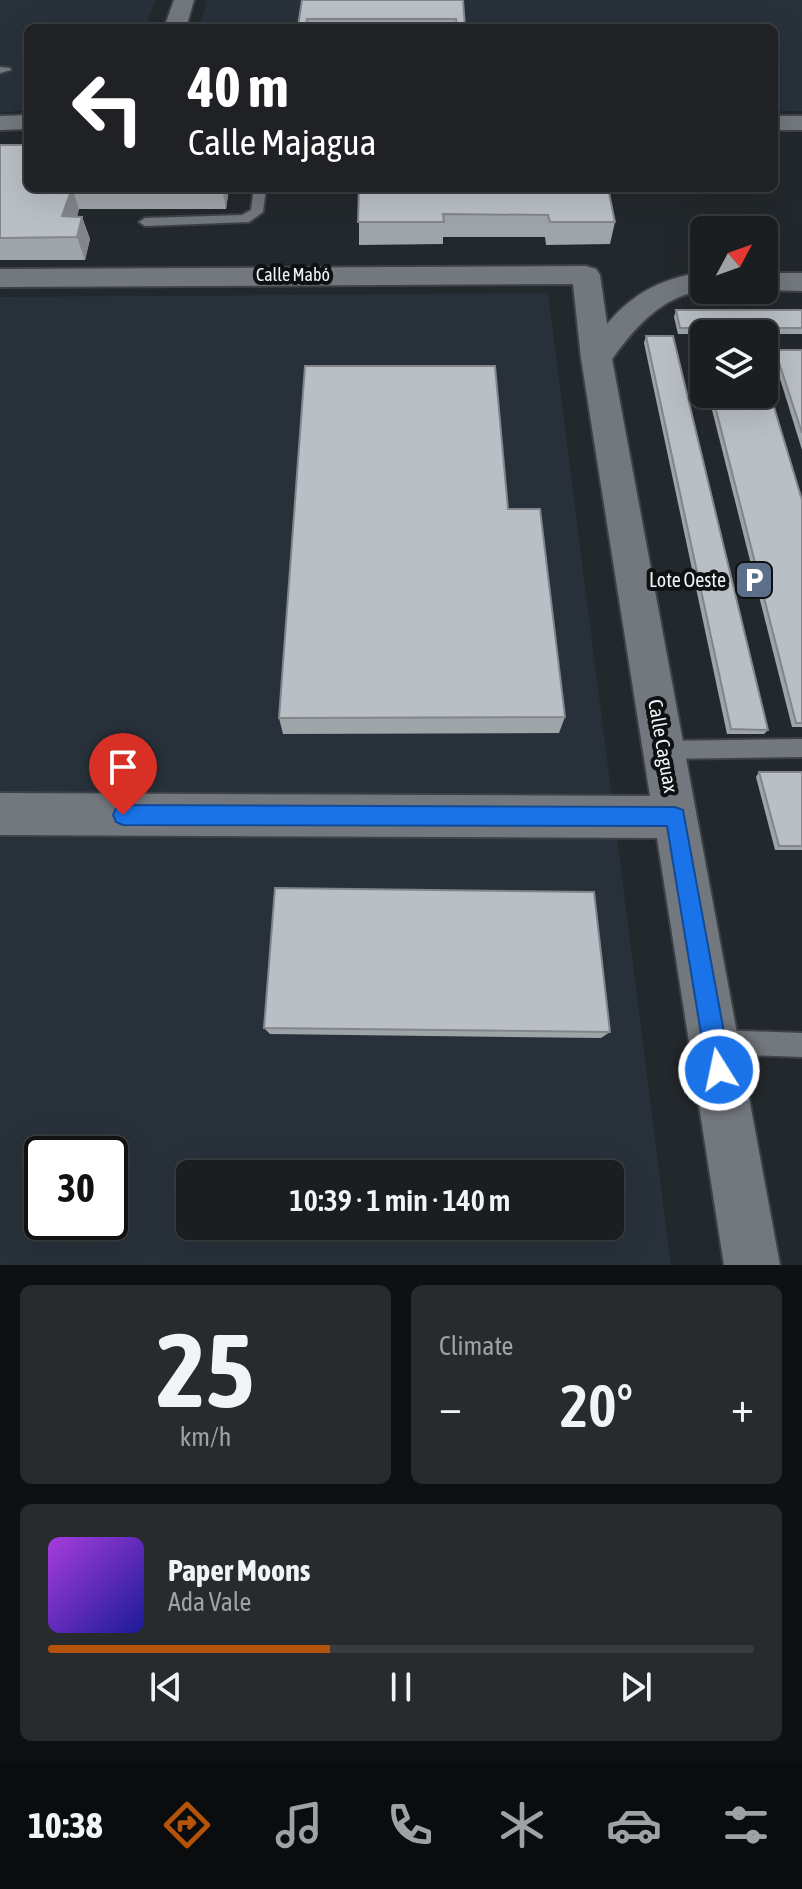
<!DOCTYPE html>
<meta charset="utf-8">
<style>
body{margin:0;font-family:"Asap Condensed",sans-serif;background:#272b2e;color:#f1f3f6;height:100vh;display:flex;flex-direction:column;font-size:30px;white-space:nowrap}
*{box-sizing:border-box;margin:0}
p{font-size:26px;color:#9fa2a5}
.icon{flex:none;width:44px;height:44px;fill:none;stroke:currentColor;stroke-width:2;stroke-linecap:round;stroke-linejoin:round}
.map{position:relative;height:1265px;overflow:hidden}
.drawer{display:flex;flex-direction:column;gap:20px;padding:20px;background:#0e1012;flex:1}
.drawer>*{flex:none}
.banner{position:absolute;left:24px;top:24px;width:754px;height:168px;border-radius:12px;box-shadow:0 8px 32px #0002,0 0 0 2px #383c3f;background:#202124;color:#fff;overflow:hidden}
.needle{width:52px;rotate:49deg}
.controls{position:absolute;left:690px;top:216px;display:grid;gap:16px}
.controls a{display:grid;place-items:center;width:88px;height:88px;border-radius:12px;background:#1a1e21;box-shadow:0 8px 32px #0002,0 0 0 2px #383c3f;font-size:40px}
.speed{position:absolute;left:24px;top:1136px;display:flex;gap:16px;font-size:40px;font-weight:700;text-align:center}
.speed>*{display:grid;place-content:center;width:104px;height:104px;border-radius:50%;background:#1a1e21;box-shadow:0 8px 32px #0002,0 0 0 2px #383c3f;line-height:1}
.speed .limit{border:4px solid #111;border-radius:12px;background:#fff;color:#111}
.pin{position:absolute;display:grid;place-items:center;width:68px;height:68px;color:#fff;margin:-82px -34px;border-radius:50% 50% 50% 0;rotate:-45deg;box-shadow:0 0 8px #0007}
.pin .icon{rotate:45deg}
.me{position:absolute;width:88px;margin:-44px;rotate:350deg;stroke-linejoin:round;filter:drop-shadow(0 0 6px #0008)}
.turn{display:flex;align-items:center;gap:28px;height:168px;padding:0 32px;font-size:36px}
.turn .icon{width:104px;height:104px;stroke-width:2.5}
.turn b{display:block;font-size:56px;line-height:68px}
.big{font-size:60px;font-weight:600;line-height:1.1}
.drawer .tile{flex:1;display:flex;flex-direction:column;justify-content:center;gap:12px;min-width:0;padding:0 28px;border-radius:12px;background:#272b2e}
.drawer .dial{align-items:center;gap:0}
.dial b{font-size:104px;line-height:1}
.song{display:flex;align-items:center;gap:24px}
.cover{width:96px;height:96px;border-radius:12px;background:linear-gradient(135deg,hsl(280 70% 55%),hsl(240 70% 35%))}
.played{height:8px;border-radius:4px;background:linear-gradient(90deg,#b45309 40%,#383c3f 40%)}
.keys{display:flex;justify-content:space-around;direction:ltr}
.heat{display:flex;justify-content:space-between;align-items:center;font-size:44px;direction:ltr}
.drawer .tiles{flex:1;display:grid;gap:20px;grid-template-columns:1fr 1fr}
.tile:last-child{grid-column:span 2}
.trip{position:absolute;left:176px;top:1160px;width:448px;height:80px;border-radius:12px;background:#1a1e21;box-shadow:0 8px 32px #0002,0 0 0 2px #383c3f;font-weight:600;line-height:80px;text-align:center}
.tab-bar{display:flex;height:128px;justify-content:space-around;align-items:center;background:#0a0c0d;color:#9fa2a5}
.tab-bar .icon{width:56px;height:56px}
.tab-bar .selected{color:#b45309}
.tab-bar b{font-size:36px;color:#f1f3f6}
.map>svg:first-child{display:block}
.built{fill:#28313a;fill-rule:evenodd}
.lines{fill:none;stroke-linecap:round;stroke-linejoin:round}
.service-casing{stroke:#3e4247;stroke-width:4}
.minor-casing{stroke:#3e4247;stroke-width:4}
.service{fill:#73787e;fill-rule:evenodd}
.minor{fill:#73787e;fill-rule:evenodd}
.wall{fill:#9fa4a9}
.shaded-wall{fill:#82868a}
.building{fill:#b9bfc5;stroke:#82868a;stroke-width:2}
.route{fill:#1a73e8;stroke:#114b97;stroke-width:2}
.labels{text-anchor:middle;stroke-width:8;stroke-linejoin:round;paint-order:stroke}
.far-street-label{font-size:18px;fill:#f1f4f8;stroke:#0e1012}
.poi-label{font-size:20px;fill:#f1f4f8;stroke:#0e1012;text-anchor:end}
.street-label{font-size:20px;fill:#f1f4f8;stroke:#0e1012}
</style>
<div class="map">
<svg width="802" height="1265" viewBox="0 0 802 1265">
<rect width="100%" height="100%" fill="#23282c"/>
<g class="built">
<polygon points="0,0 156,0 145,28 28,28 28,110 0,113"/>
<polygon points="207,0 802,0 802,111 774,111 774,28 199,28"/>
<path d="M 548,293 L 671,1265 L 0,1265 L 0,297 ZM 42,1154 L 110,1154 L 110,1222 L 42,1222 ZM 190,1174 L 610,1174 L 610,1226 L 190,1226 Z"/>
</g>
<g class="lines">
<g class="service-casing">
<g id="service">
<polygon points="0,67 10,68 11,70 0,73"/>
<polygon points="254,188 266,188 263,212 249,222 145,226 139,222 145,218 242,215 251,210"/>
<polygon points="802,739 802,757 663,759 656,756 653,750 656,744 663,741"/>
<polygon points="717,1030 802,1033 802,1057 717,1054 709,1050 705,1042 709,1034"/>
</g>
</g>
<g class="minor-casing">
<g id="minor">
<polygon points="174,0 194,0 186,28 164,28"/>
<polygon points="28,115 28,129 0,130 0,116"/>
<rect x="774" y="116" width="28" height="14"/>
<path d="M 586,266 L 596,269 L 600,275 L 607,324 C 634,292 663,278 704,272 L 704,290 C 661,297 637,325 612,359 L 780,1265 L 724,1265 L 657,838 L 0,835 L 0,793 L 650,796 L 581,358 L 573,284 L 0,287 L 0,269 Z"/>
<polygon points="764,273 802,273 802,291 760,290 764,290"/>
</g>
</g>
<use href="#service" class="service"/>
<use href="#minor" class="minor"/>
</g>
<g class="wall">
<polygon points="302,0 463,0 465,28 298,28"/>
<polygon points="0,145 27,145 28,188 229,188 226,209 79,209 77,217 82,217 90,239 85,260 0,260"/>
<polygon points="359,188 615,222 610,244 546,245 545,237 443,237 443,244 359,245"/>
<polygon points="676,310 802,310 802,334 678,334 674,317"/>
<polygon points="646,336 768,730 764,734 727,734 644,343"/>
<polygon points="701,349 704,349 704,378 698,355"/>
<polygon points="775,350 802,350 802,450 773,356"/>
<polygon points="708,394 764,394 802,500 802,727 792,727"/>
<polygon points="508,509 565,717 559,733 283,734 279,718"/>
<polygon points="759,772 802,772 802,850 775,850 756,777"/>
<polygon points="264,1028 610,1032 601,1038 270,1034"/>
</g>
<g class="shaded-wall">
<polygon points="72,188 79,209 70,239 62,216"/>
<polygon points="222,188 229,188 226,209"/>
<polygon points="82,217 90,239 85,260 77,237"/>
</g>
<g class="building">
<polygon points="302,0 463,0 465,27 457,27 456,19 307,19 306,27 298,26"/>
<polygon points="0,145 27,145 24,153 28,153 28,188 72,188 62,216 82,217 77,237 0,238"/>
<polygon points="359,188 608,188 615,222 550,222 548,215 443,214 444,222 358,222"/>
<polygon points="676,310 802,310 802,328 680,328"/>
<polygon points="646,336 673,336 768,730 731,729"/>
<polygon points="701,349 704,349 704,362"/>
<polygon points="775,350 802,350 802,433"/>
<polygon points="305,366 495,366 508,509 540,509 565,717 279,718"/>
<polygon points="764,374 802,500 802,723 796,723 712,394 764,394"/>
<polygon points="759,772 802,772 802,846 779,846"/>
<polygon points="275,888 594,892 610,1032 264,1028"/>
</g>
<polygon class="route" points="123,805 675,807 683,810 731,1070 727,1079 719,1082 710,1079 707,1070 667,826 123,825 116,822 113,815 116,808"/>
<defs>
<g id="parking-square" transform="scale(2)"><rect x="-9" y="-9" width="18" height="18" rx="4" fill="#5c6f8a" stroke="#0e1012"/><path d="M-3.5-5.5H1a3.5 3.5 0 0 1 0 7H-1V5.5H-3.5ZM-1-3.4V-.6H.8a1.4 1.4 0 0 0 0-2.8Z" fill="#fff"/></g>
</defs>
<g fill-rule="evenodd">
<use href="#parking-square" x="754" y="580"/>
</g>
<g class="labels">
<g class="far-street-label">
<text x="293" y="281">Calle Mabó</text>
</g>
<g class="poi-label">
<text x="726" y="587">Lote Oeste</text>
</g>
<g class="street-label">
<text transform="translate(663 746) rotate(80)" y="7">Calle Caguax</text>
</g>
</g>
</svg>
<div class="controls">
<a><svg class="needle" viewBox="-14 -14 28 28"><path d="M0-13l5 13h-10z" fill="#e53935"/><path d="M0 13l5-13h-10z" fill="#9fa2a5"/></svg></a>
<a><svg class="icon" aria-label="layers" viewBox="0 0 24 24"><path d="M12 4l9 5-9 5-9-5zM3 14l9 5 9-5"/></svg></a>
</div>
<div class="speed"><div class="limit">30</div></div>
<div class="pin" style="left:123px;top:815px;background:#d93025"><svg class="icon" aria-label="arrive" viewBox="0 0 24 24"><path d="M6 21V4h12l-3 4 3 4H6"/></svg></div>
<svg class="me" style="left:719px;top:1070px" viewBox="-20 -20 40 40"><circle r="17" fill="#1a73e8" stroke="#fff" stroke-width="3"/><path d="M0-11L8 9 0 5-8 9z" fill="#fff"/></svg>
<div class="trip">10:39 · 1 min · 140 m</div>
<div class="banner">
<div class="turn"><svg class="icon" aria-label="left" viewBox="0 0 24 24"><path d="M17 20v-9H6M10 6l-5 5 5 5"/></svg><div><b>40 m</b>Calle Majagua</div></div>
</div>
</div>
<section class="drawer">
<div class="tiles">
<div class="tile dial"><b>25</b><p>km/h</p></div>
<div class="tile"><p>Climate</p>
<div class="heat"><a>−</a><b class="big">20°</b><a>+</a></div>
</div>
<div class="tile">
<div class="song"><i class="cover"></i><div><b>Paper Moons</b><p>Ada Vale</p></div></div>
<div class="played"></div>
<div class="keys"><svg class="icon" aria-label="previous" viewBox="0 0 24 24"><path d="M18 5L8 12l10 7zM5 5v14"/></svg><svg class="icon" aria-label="pause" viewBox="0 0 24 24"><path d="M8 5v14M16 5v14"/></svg><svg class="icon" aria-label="next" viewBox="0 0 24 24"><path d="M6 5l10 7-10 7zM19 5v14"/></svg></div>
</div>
</div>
</section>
<nav class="tab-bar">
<b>10:38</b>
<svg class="icon selected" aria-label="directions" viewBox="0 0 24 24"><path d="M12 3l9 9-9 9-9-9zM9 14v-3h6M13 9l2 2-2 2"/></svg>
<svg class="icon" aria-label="music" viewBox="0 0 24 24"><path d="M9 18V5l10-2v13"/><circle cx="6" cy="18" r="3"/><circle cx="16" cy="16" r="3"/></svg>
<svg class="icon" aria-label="phone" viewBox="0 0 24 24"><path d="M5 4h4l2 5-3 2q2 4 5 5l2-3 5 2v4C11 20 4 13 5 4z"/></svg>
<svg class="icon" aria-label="climate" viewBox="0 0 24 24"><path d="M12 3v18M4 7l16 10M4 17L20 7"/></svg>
<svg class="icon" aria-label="car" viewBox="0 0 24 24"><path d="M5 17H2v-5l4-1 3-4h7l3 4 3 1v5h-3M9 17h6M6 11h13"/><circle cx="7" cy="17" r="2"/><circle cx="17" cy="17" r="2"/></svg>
<svg class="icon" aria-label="filters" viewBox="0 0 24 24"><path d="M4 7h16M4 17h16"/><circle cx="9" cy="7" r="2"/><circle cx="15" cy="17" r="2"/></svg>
</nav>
